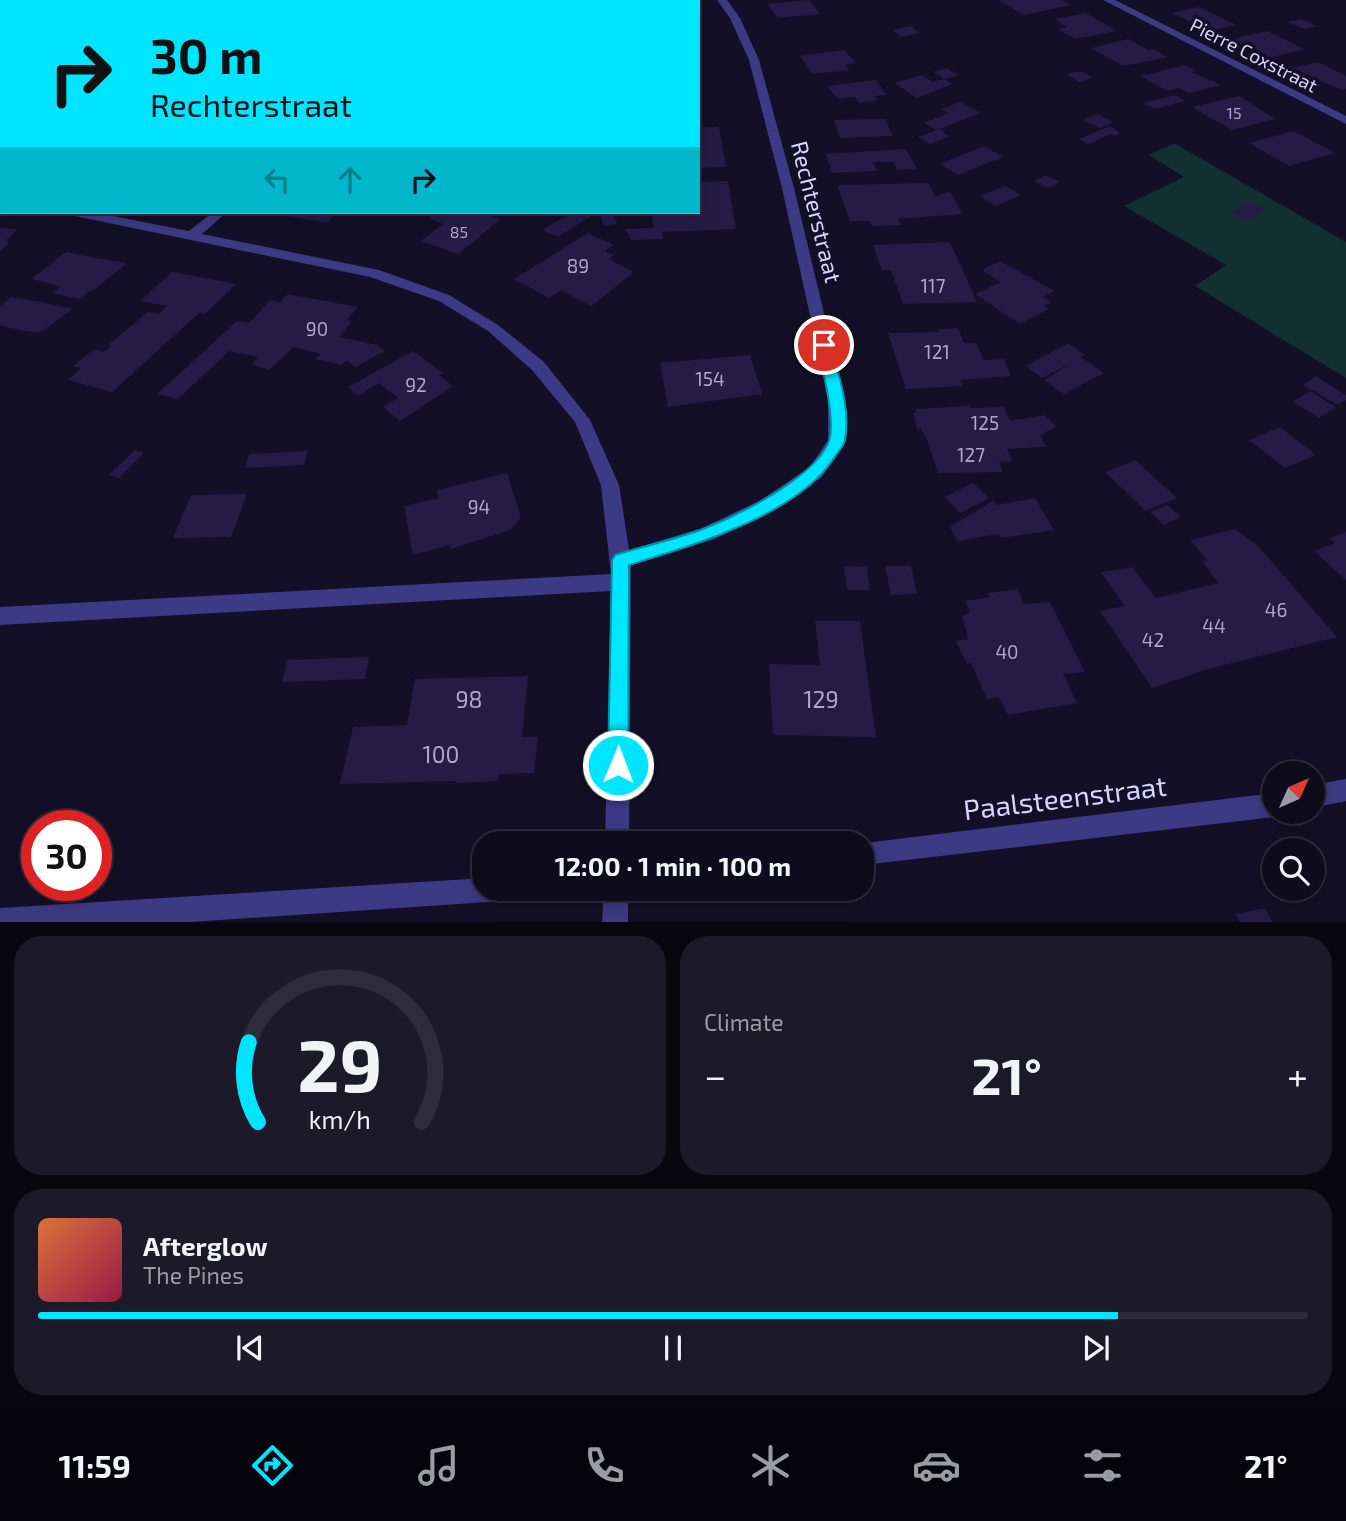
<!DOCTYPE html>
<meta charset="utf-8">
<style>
body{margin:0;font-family:"Exo 2",sans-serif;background:#1c1929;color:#f1f3f6;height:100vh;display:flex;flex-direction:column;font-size:26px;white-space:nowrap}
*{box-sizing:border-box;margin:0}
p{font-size:23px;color:#9b9ba3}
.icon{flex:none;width:38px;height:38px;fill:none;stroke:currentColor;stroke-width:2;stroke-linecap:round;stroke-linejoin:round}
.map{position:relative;height:922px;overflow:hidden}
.sheet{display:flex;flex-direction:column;gap:14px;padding:14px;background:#08060f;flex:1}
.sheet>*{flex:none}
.hud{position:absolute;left:0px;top:0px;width:700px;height:214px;box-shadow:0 4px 18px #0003,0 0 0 2px #2e2b3b;background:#00e5ff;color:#111;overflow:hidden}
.needle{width:46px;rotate:45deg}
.buttons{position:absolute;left:1262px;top:761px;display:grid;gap:14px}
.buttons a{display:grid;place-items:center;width:63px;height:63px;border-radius:50%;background:#0e0b1c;box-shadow:0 4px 18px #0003,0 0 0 2px #2e2b3b;font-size:35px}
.speed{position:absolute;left:21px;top:810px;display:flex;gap:14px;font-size:35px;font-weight:700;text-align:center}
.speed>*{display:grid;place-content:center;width:91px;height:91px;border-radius:50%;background:#0e0b1c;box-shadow:0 4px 18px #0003,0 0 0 2px #2e2b3b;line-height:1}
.speed .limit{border:10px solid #d22;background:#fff;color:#111}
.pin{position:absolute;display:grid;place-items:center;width:60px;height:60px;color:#fff;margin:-30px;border:4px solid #fff;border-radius:50%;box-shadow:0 2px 7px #0007}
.me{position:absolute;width:77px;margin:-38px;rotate:1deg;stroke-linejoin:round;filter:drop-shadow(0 0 5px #0008)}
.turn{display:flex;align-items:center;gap:24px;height:147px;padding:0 35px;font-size:32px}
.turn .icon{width:91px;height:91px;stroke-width:2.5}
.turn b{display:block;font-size:49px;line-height:60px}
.lanes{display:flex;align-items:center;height:66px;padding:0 35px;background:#0003;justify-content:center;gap:35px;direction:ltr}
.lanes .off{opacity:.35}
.big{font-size:52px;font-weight:700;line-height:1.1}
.sheet .widget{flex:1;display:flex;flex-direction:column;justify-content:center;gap:10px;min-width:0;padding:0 24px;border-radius:28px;background:#1c1929}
.sheet .dial{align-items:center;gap:0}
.dial svg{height:182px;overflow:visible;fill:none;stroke:#2e2b3b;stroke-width:7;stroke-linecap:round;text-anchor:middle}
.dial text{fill:#f1f3f6;stroke:none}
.song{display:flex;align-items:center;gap:21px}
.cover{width:84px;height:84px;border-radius:10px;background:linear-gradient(135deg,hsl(20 70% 55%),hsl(340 70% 35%))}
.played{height:7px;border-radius:4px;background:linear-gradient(90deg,#00e5ff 85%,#2e2b3b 85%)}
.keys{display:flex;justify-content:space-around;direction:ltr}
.heat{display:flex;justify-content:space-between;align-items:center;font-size:38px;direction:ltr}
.sheet .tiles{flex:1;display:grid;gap:14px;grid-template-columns:1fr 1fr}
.widget:last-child{grid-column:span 2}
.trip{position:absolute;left:472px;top:831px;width:402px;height:70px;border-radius:28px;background:#0e0b1c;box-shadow:0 4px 18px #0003,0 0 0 2px #2e2b3b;font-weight:700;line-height:70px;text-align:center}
.tab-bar{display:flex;height:112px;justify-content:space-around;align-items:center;background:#06040b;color:#9b9ba3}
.tab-bar .icon{width:49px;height:49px}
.tab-bar .on{color:#00e5ff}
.tab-bar b{font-size:32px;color:#f1f3f6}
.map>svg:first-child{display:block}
.green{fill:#12302f}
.building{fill:#241b47}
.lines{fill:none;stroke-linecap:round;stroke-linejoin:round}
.minor{fill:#3d3a85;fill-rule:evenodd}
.route{fill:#00e5ff;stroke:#0095a6;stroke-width:2}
.labels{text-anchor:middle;stroke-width:7;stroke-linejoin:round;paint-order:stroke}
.far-number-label{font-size:16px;fill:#aca6d1}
.far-street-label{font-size:19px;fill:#d9d4ff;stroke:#130f26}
.number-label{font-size:19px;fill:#aca6d1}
.street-label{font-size:23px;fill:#d9d4ff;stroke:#130f26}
.near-number-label{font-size:23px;fill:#aca6d1}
.near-street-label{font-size:28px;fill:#d9d4ff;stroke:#130f26}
</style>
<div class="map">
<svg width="1346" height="923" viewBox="0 0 1346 923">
<rect width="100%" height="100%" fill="#130f26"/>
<polygon class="green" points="1174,143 1346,242 1346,378 1195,286 1226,265 1124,206 1184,177 1149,155"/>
<g class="building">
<polygon points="809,0 820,14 778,18 767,4"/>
<polygon points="998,0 1062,0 1072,5 1024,15"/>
<polygon points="1199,7 1236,25 1210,31 1172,13"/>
<polygon points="1086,13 1117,31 1075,39 1057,29 1067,27 1054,19"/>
<polygon points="1301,19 1317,26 1304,29 1288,22"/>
<polygon points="911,26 920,33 901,37 892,30"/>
<polygon points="1267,31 1305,49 1264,59 1227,40"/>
<polygon points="1128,39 1148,50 1153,49 1168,57 1123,66 1091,48"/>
<polygon points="844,50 856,63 845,65 850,70 813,74 800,56"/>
<polygon points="1318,62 1346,76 1346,89 1341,90 1293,68"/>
<polygon points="1185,65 1195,71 1191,72 1222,85 1189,93 1179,88 1167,91 1141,76"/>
<polygon points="947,68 959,75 945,79 933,72"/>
<polygon points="1081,71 1093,78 1079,82 1066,74"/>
<polygon points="922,75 932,82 944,79 953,84 917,98 894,83"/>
<polygon points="876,80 886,95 874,96 878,100 859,103 855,97 838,99 827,86"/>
<polygon points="1174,95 1185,101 1154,109 1143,103"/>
<polygon points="1239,96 1275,119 1232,130 1192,107"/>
<polygon points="960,102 981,113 937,130 924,123 949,113 941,109"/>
<polygon points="1097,114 1114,122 1099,128 1084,120"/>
<polygon points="885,119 893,136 840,138 834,120"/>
<polygon points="1110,126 1121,133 1114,136 1111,134 1089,144 1079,139"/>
<polygon points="698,127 719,127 726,167 698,168"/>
<polygon points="939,129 950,136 930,144 918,137"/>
<polygon points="1294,131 1335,153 1289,166 1249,143"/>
<polygon points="984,146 1003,157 958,175 940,164"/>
<polygon points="906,149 917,169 897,170 894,162 873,162 877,171 832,173 826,154"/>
<polygon points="1046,175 1060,182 1048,188 1034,181"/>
<polygon points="728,181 736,229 662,232 663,239 631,240 625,229 653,228 652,212 698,212 698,182"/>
<polygon points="929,183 935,197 950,191 962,214 898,219 901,225 872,226 870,221 850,221 837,185"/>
<polygon points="1005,186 1021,195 995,206 980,196"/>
<polygon points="1250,202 1267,210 1246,222 1230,213"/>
<polygon points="285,212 338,212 326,223 282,215"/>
<polygon points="437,212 479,212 501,219 458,254 421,241 443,224 428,218"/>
<polygon points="573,212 596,213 558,237 542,230"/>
<polygon points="613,213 617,224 604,226 600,215"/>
<polygon points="0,228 18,229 5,241 10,242 0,252"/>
<polygon points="588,233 614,245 605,251 614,255 609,259 634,272 591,306 561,290 549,298 514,279"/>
<polygon points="950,242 977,302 903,304 891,270 882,270 873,245"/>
<polygon points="66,252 96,258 127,263 93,291 89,291 79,299 53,293 61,286 31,279"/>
<polygon points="1000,261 1055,291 1043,297 1051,302 1044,306 1049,309 1020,324 975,294 1001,282 982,270"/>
<polygon points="172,272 236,284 205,314 199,313 112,392 68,380 81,368 73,366 94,349 104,352 111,346 108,345 148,312 159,314 167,306 140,301"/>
<polygon points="288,294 358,307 347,320 352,321 339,337 377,345 385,351 356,367 347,361 341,365 315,359 321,354 294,347 269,370 252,364 258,357 229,351 178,399 157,394 237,321 249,323 270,300 280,302"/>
<polygon points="11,297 41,302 73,309 39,333 10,328 0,325 0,306"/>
<polygon points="958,328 964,343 976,343 984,360 1004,359 1011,376 960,380 962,386 906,389 888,333 939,332 938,329"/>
<polygon points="1068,343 1085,355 1081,357 1104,373 1064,394 1044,380 1073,362 1042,378 1026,366"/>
<polygon points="413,351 443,373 439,375 453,386 400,421 383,407 398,398 379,383 358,396 348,387"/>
<polygon points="750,355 762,394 668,407 660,363"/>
<polygon points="1316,376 1346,395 1346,400 1338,405 1303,385"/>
<polygon points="1310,391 1336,407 1319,418 1293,402"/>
<polygon points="969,406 970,408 1004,407 1010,421 1044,415 1057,426 1040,435 1046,447 1007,449 1013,461 999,462 1003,472 938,473 927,440 921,428 917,429 913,413 916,412 915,409"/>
<polygon points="1280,427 1316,455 1285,468 1249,440"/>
<polygon points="135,450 144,453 119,478 109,475"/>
<polygon points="308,451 304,465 245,468 249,454"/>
<polygon points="1135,460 1177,498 1146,511 1105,472"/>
<polygon points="507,473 521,517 511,530 450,549 450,545 413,555 404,506 439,498 437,490"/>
<polygon points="973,483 989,498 960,513 945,497"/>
<polygon points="247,494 231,537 173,538 191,495"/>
<polygon points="1035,498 1054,530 1001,538 999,534 957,541 950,527 994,500 997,505"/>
<polygon points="1167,505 1181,517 1164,525 1150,512"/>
<polygon points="1235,529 1258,546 1337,637 1208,669 1152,688 1100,611 1125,606 1101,572 1132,567 1156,598 1218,583 1202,561 1207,560 1190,540"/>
<polygon points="1346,532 1346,580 1314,551 1335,543 1330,538"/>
<polygon points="844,566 867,567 870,590 847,590"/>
<polygon points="885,566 911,566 917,594 891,595"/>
<polygon points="1017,589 1024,604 1050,602 1085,672 1063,674 1077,703 1008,715 999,697 987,699 971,663 967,664 956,641 968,639 962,616 970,612 965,601 990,597 988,593"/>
<polygon points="815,621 860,621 876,737 773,735 769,664 820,665"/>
<polygon points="369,657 365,679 282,682 287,660"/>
<polygon points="528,676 522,737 538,737 534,773 499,774 498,781 456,783 456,781 340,784 353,727 407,725 415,679"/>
<polygon points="1265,908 1273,923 1240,923 1236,914"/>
</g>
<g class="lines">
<g class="minor">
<polygon points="165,0 176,0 163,2"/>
<rect x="322" y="0" width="10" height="2"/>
<polygon points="717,0 727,0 740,18 759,60 794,188 844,397 846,441 822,477 773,510 715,539 631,565 629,844 605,844 611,591 0,625 0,607 611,574 601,485 575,422 532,370 488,331 439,301 370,277 75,216 69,212 93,212 189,231 213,212 227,212 202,234 379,270 449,295 498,325 544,362 590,420 619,485 629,550 702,528 761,500 810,467 828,440 828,397 782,188 749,60 730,18"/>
<polygon points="1103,0 1115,0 1346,116 1346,124"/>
<rect x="0" y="195" width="2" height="8"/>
<polygon points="1346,779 1346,801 1312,808 1312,785"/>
<polygon points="1274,793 1274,812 1283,812 1274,817 863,865 863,844 857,844"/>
<polygon points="485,878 485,889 515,889 512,898 503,901 175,923 0,923 0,908"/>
<polygon points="604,889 628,889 628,923 602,923"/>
</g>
</g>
<path class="route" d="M 824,340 L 831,345 C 838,374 851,409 845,440 C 844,446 837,453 834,458 C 796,516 693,545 629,565 L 628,765 L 625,772 L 618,775 L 611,772 L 608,765 L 612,560 L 615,555 C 643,546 674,540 703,529 C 737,516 816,477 829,441 C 836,419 822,368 817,345 Z"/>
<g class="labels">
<g class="far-number-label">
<text x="1234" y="119">15</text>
<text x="459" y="238">85</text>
</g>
<g class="far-street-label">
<text transform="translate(1254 55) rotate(27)" y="7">Pierre Coxstraat</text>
</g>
<g class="number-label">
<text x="578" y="273">89</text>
<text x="933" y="293">117</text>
<text x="317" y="336">90</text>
<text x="937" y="359">121</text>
<text x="710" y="386">154</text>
<text x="416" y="392">92</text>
<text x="985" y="430">125</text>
<text x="971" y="462">127</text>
<text x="479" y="514">94</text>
<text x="1276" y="617">46</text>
<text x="1214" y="633">44</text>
<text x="1153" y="647">42</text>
<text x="1007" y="659">40</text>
</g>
<g class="street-label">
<text transform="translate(816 212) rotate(76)" y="8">Rechterstraat</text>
</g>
<g class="near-number-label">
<text x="469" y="708">98</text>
<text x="821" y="708">129</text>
<text x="441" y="763">100</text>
</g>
<g class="near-street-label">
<text transform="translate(1065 798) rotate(-7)" y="10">Paalsteenstraat</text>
</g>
</g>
</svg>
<div class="buttons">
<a><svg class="needle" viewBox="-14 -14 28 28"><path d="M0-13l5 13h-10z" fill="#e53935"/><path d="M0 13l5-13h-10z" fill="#9b9ba3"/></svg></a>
<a><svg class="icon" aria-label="search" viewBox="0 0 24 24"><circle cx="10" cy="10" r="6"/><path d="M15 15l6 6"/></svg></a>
</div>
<div class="speed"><div class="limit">30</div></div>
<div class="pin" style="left:824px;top:345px;background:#d93025"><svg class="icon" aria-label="arrive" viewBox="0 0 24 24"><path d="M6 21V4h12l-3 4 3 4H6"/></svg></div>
<svg class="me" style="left:618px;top:765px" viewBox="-20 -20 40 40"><circle r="17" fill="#00e5ff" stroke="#fff" stroke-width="3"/><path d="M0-11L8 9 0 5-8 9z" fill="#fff"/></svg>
<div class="trip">12:00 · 1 min · 100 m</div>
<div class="hud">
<div class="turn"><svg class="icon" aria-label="right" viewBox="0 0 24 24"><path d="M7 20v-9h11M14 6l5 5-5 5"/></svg><div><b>30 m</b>Rechterstraat</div></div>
<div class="lanes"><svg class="icon off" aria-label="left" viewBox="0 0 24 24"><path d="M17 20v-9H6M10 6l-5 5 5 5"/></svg><svg class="icon off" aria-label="ahead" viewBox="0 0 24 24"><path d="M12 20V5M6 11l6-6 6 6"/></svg><svg class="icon" aria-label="right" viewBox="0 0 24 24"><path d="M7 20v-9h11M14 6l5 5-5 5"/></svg></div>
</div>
</div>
<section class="sheet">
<div class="tiles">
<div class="widget dial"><svg viewBox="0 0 100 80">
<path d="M14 69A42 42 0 1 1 86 69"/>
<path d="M14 69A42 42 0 0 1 10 34" stroke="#00e5ff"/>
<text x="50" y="56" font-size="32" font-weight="700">29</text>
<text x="50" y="72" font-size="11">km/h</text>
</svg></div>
<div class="widget"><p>Climate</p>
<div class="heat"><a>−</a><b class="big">21°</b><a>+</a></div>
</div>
<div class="widget">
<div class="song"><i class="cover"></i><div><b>Afterglow</b><p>The Pines</p></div></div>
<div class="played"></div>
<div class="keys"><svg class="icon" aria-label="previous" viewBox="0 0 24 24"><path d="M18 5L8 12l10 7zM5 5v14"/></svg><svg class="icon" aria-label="pause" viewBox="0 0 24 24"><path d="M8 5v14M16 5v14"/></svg><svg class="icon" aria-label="next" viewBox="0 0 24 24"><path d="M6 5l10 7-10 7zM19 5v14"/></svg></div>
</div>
</div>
</section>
<nav class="tab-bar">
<b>11:59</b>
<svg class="icon on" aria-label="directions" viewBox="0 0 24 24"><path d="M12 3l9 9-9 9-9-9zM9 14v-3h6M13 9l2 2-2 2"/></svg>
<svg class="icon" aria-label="music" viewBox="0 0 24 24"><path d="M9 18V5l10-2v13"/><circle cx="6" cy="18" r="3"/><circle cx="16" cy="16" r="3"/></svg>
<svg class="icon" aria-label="phone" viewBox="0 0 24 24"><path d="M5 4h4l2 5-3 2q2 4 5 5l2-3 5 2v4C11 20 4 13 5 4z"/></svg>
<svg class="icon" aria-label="climate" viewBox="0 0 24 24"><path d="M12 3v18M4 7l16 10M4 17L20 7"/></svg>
<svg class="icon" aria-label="car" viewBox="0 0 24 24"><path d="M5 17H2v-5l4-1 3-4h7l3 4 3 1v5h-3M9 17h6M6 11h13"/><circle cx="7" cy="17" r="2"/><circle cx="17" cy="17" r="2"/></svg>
<svg class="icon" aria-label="filters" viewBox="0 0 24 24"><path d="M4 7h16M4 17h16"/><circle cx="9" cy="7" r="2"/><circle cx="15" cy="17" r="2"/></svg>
<b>21°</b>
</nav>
